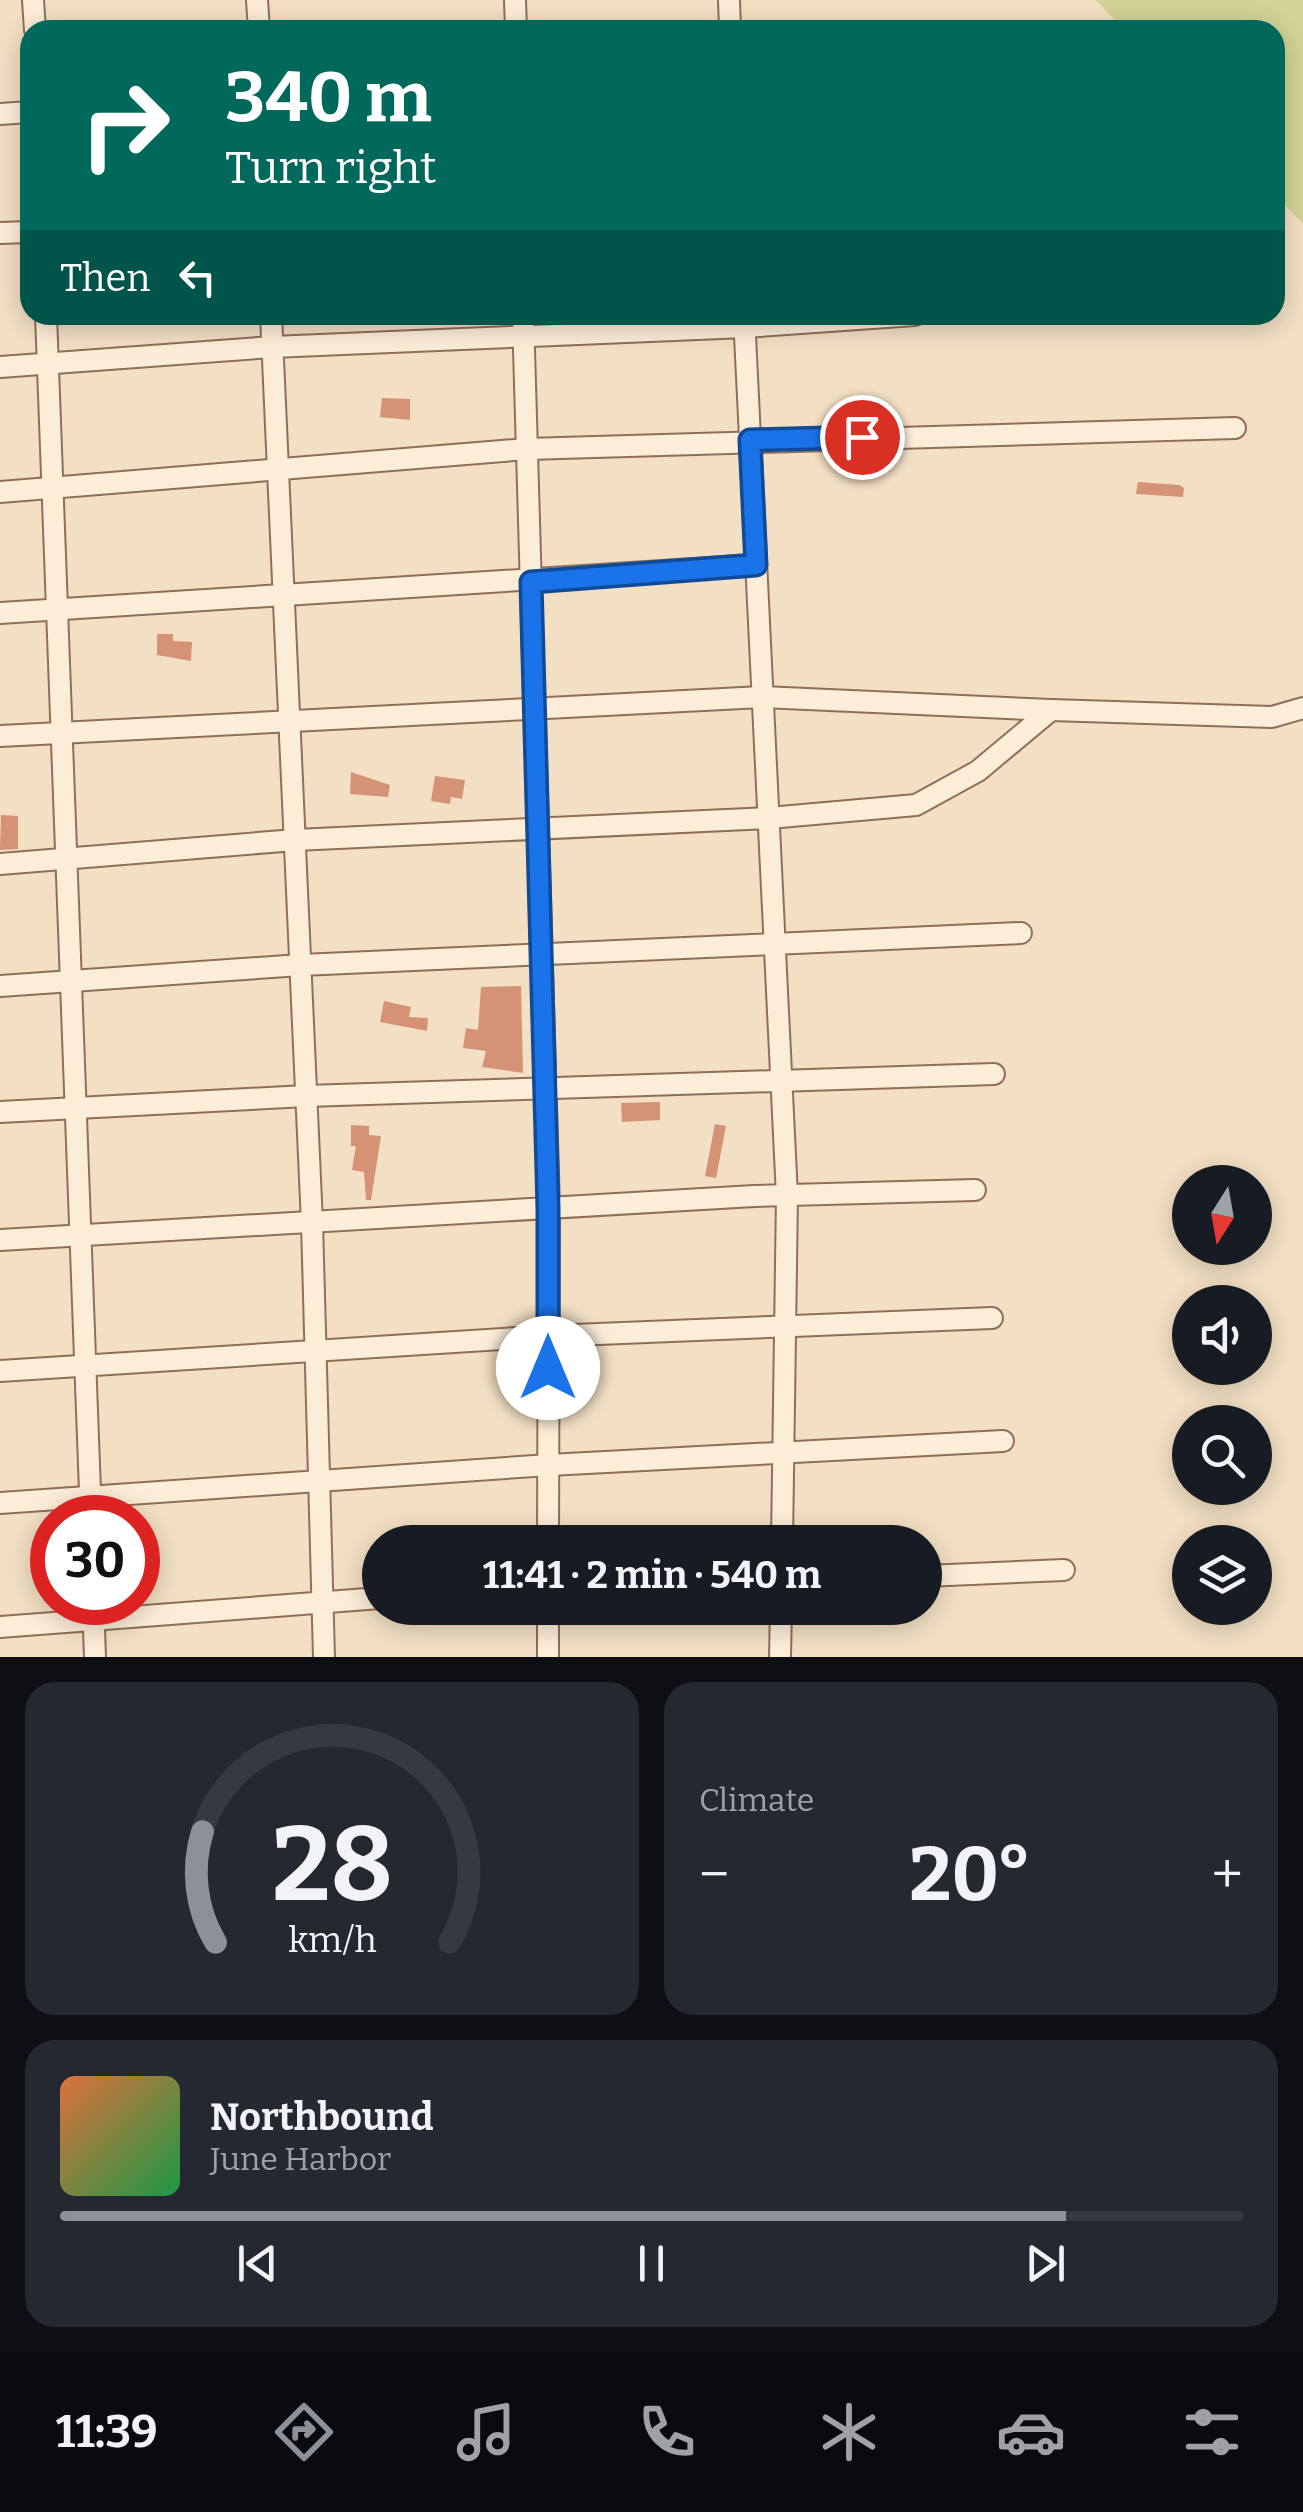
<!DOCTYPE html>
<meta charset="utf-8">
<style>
body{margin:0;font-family:Bitter,serif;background:#242831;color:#f1f3f6;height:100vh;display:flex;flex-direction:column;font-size:38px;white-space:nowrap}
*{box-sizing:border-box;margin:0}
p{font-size:32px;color:#9ea1a6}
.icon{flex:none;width:55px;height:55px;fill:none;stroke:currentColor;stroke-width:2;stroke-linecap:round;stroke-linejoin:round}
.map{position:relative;height:1657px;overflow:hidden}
.drawer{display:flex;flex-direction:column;gap:25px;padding:25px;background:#0d0f14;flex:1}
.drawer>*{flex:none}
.banner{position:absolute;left:20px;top:20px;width:1265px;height:305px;border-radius:30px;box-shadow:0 5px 25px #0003;background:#00695c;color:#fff;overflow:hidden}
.needle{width:65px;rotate:191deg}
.controls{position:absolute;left:1172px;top:1165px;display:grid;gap:20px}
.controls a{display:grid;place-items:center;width:100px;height:100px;border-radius:50%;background:#171b24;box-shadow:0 5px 25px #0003;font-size:50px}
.speed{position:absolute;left:30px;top:1495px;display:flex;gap:20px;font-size:50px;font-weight:700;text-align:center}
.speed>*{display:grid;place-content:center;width:130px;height:130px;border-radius:50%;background:#171b24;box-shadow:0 5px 25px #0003;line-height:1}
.speed .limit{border:15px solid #d22;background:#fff;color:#111}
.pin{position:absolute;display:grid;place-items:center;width:85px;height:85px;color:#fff;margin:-42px;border:5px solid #fff;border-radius:50%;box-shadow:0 2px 10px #0007}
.me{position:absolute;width:110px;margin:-55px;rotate:0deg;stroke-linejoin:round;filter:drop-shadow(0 0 8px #0008)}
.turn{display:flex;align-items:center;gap:35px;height:210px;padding:0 40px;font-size:45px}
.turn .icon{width:130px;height:130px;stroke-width:2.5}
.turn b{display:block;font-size:70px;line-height:85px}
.then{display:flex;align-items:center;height:95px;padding:0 40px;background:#0003;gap:20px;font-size:38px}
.big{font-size:75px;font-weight:700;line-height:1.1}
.drawer .card{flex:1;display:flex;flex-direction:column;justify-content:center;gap:15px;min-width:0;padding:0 35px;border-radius:30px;background:#242831}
.drawer .dial{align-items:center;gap:0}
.dial svg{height:260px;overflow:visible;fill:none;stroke:#363941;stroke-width:7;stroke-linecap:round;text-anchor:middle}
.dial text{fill:#f1f3f6;stroke:none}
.song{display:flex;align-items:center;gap:30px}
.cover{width:120px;height:120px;border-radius:15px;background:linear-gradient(135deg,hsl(20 70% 55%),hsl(140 70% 35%))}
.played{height:10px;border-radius:5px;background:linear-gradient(90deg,#8c9099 85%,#363941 85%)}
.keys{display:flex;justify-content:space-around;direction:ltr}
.heat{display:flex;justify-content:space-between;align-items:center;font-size:55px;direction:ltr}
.drawer .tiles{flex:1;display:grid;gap:25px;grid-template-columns:1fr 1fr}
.card:last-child{grid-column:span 2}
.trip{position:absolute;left:362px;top:1525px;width:580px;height:100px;border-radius:50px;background:#171b24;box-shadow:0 5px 25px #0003;font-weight:700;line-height:100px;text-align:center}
.tab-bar{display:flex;height:160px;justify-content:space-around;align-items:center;background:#090b0e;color:#9ea1a6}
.tab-bar .icon{width:70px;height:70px}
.tab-bar .selected{color:#8c9099}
.tab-bar b{font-size:45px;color:#f1f3f6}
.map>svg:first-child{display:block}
.green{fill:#d2d395}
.building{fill:#d59275}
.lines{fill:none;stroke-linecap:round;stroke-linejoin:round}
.minor-casing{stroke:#906f57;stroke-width:24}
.minor{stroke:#fcedd8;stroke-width:20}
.route-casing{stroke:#114b97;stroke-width:25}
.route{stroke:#1a73e8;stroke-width:18}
</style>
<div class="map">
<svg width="1303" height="1657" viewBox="0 0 1303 1657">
<rect width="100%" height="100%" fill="#f3dfc3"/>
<polygon class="green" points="1096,0 1303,0 1303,224 1275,194 1275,30 1124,30"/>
<g class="building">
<polygon points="382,398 410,399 410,420 380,417"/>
<polygon points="1138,482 1179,485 1184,488 1183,497 1136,494"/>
<polygon points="157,634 173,634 173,641 192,642 191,661 157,655"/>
<polygon points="351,772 390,785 388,797 350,794"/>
<polygon points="435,776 465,780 462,799 451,797 450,804 431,801"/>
<polygon points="1,815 18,816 18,849 0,850"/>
<polygon points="521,986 523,1073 482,1067 486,1051 463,1048 466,1028 478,1030 481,987"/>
<polygon points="384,1001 411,1007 409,1017 428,1018 427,1031 380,1022"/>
<polygon points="660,1102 660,1120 622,1122 621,1103"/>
<polygon points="715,1124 726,1126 716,1178 705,1176"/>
<polygon points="351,1125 369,1126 369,1135 381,1136 371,1200 366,1200 364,1172 352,1170 356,1146 351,1146"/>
</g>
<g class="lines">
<g class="minor-casing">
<g id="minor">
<polyline points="33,0 35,30"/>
<polyline points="257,0 259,30"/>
<polyline points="515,0 516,30"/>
<polyline points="729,0 730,30"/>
<polyline points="0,114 30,112"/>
<polyline points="0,233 30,232"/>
<polyline points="46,315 91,1518"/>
<polyline points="271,315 312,1223 324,1657"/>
<polyline points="523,315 549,1208 548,1542"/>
<polyline points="744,315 787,1196 782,1542"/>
<polyline points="0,367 272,347 745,327 915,315"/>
<polyline points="0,492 527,449 1235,428"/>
<polyline points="0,613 756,565"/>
<polyline points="0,736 762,697 1051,710"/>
<polyline points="0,864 295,840 769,818 916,805 978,771 1051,710 1272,717 1303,708"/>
<polyline points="0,986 301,965 1021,933"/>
<polyline points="0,1112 306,1096 994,1074"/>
<polyline points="0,1240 754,1196 975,1190"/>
<polyline points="0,1371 549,1336 992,1318"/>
<polyline points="0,1503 549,1465 1003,1441"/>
<polyline points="925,1576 1064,1570"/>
<polyline points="93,1602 95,1657"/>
<polyline points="548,1608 548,1657"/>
<polyline points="0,1627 380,1598"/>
<polyline points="780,1657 781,1608"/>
</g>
</g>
<use href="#minor" class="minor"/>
</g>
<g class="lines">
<g class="route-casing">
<polyline id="route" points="548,1368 548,1208 531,582 756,565 750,440 862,437"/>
</g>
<use href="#route" class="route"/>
</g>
</svg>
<div class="controls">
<a><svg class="needle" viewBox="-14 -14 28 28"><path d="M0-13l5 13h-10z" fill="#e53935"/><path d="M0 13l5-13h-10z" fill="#9ea1a6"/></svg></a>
<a><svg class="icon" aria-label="sound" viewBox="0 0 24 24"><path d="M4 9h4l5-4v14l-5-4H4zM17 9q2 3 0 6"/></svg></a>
<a><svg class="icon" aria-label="search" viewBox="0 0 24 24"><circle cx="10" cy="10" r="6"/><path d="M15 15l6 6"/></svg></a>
<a><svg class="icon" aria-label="layers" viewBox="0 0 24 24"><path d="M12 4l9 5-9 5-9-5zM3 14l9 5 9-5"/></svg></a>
</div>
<div class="speed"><div class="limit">30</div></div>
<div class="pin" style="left:862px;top:437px;background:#d93025"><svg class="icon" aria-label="arrive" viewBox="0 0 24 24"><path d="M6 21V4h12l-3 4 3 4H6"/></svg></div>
<svg class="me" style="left:548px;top:1368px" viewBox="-20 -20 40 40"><circle r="19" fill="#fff"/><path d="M0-13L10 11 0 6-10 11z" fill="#1a73e8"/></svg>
<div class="trip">11:41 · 2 min · 540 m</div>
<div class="banner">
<div class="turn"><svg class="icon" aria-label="right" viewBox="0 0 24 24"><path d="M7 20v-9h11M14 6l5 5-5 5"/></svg><div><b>340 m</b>Turn right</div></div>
<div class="then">Then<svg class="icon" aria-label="left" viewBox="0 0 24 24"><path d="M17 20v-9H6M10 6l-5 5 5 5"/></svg></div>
</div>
</div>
<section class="drawer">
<div class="tiles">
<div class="card dial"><svg viewBox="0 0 100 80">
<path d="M14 69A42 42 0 1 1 86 69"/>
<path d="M14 69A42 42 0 0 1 10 35" stroke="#8c9099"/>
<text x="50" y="56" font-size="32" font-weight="700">28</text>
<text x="50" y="72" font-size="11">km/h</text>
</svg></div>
<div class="card"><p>Climate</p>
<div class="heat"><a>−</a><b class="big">20°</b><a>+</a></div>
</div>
<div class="card">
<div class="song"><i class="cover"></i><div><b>Northbound</b><p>June Harbor</p></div></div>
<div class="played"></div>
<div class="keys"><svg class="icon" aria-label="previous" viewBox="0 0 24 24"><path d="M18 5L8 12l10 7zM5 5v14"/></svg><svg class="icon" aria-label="pause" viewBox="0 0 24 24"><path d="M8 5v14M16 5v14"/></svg><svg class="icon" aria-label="next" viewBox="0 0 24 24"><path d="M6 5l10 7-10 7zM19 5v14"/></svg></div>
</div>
</div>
</section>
<nav class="tab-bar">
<b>11:39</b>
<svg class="icon selected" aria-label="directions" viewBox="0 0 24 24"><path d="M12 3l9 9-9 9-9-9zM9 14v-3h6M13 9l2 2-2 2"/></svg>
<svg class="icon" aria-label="music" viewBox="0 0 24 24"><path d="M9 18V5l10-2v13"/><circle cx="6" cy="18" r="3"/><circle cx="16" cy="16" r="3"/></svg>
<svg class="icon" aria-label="phone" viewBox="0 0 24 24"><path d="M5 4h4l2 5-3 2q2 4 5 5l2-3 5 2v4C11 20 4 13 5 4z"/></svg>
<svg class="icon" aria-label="climate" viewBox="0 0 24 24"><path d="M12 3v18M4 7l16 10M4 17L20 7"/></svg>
<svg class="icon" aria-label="car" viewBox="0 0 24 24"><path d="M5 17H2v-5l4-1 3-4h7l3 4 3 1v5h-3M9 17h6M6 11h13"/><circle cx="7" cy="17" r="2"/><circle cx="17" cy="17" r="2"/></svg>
<svg class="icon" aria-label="filters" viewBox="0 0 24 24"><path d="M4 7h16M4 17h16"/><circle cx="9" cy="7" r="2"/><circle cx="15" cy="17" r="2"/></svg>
</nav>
